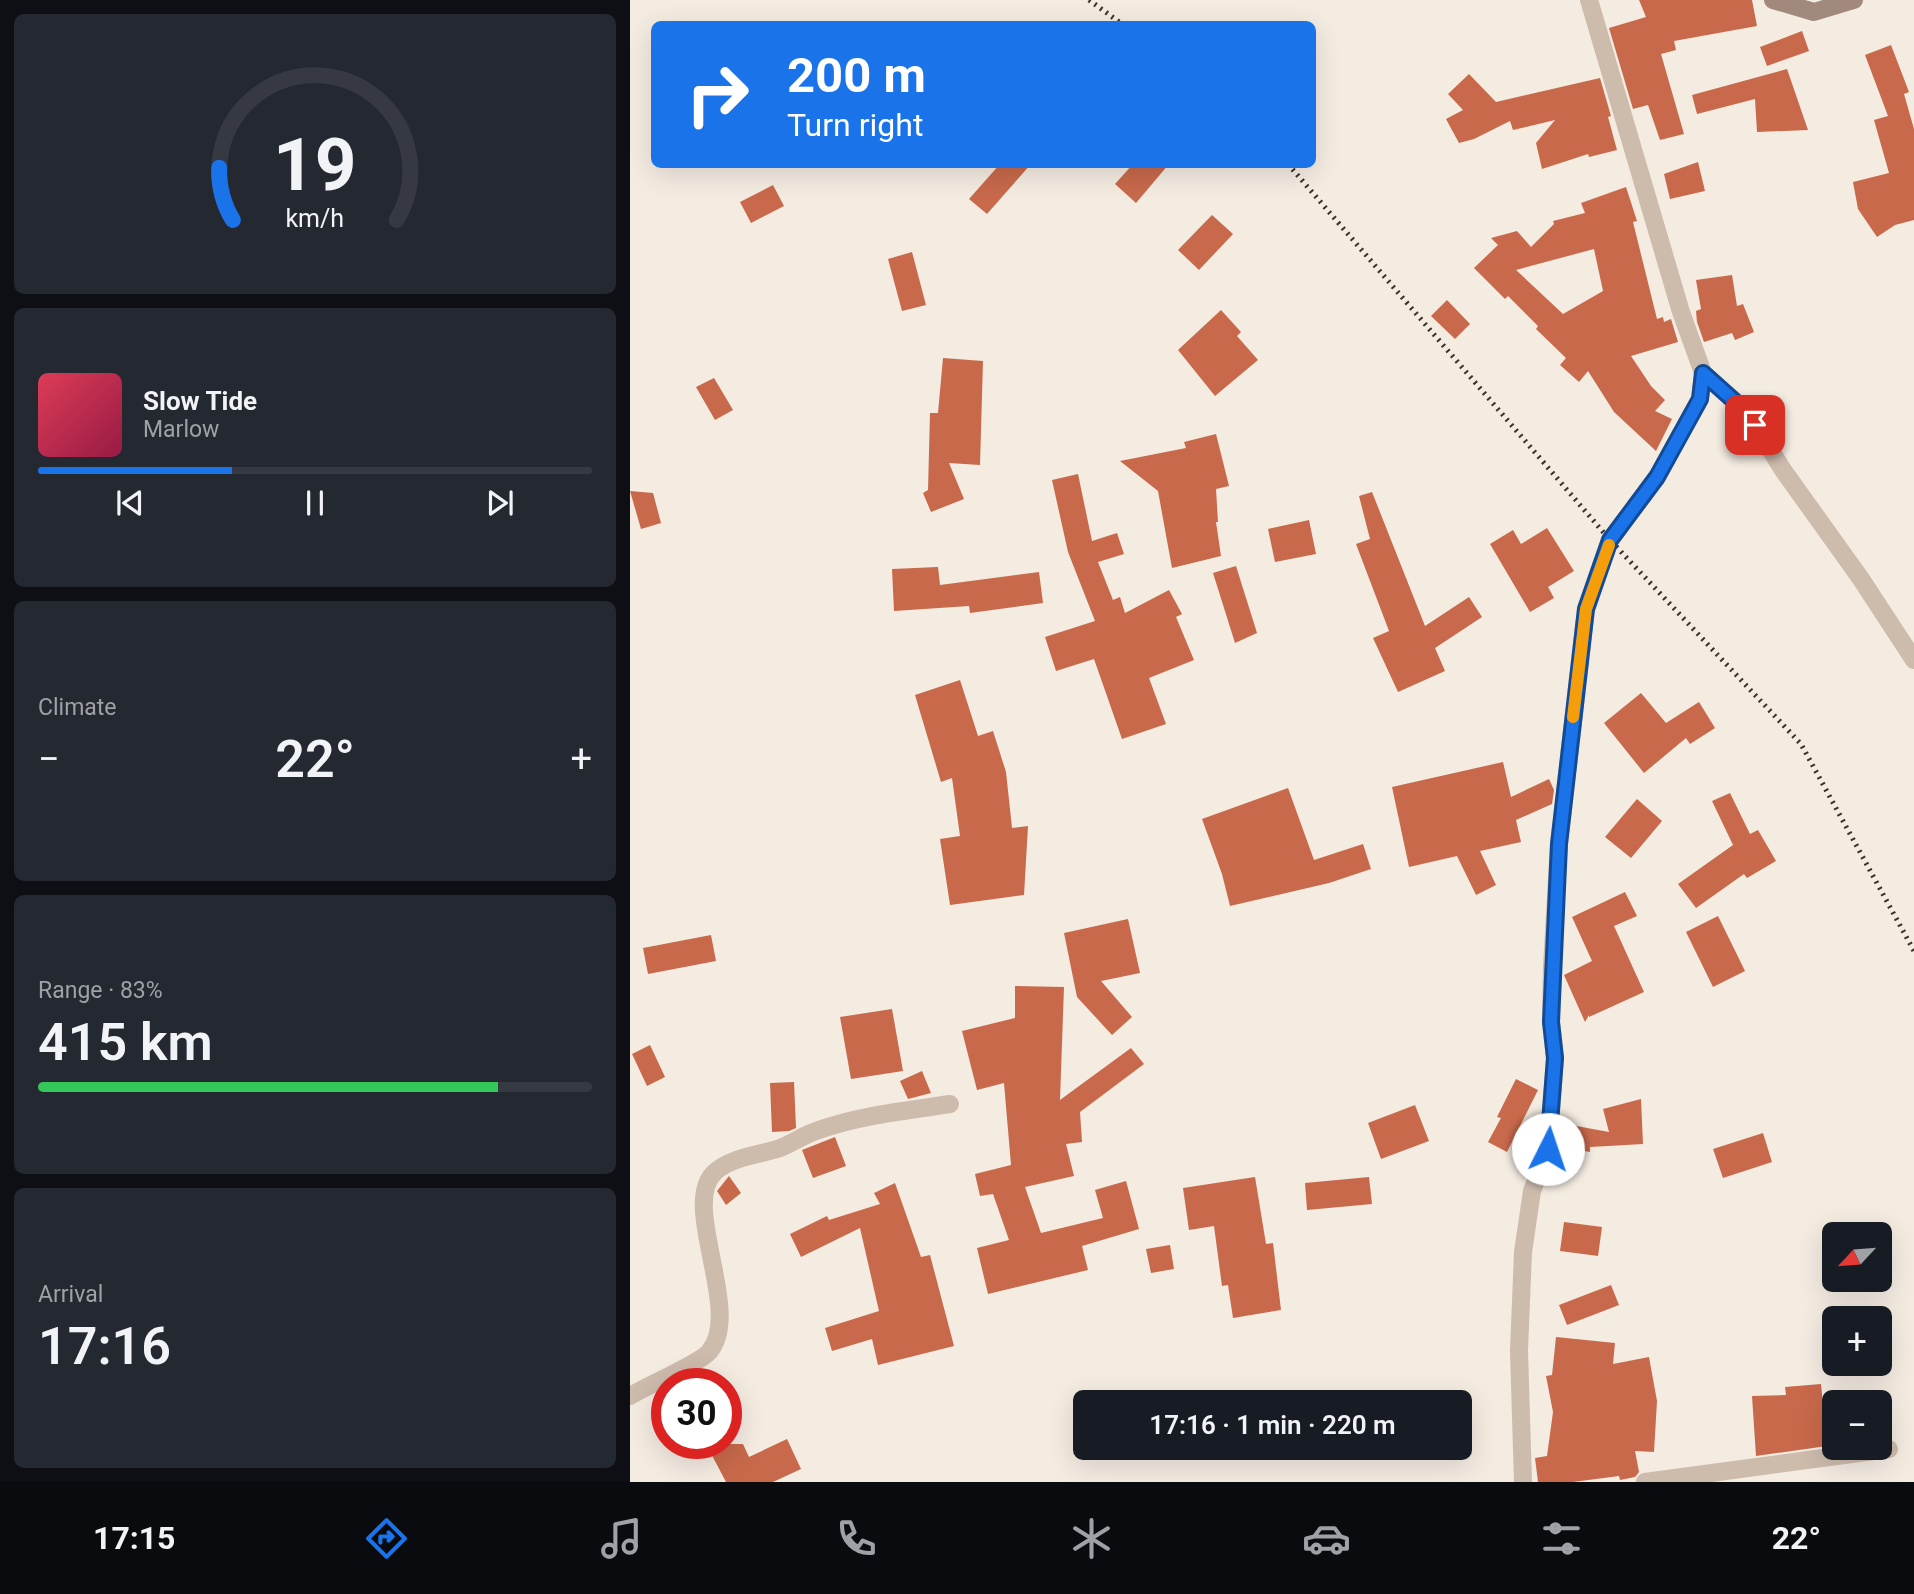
<!DOCTYPE html>
<meta charset="utf-8">
<style>
body{margin:0;font-family:Roboto,sans-serif;background:#242831;color:#f1f3f6;height:100vh;display:flex;flex-direction:column;font-size:26px;white-space:nowrap}
*{box-sizing:border-box;margin:0}
p{font-size:23px;color:#9ea1a6}
.icon{flex:none;width:38px;height:38px;fill:none;stroke:currentColor;stroke-width:2;stroke-linecap:round;stroke-linejoin:round}
.map{position:relative;flex:1;overflow:hidden}
.side{display:flex;flex-direction:column;gap:14px;padding:14px;background:#0d0f14;width:630px}
.side>*{flex:none}
.hud{position:absolute;left:21px;top:21px;width:665px;height:147px;border-radius:10px;box-shadow:0 7px 28px #0002;background:#1a73e8;color:#fff;overflow:hidden}
.needle{width:46px;rotate:244deg}
.buttons{position:absolute;left:1192px;top:1222px;display:grid;gap:14px}
.buttons a{display:grid;place-items:center;width:70px;height:70px;border-radius:10px;background:#171b24;box-shadow:0 7px 28px #0002;font-size:35px}
.speed{position:absolute;left:21px;top:1368px;display:flex;gap:14px;font-size:35px;font-weight:700;text-align:center}
.speed>*{display:grid;place-content:center;width:91px;height:91px;border-radius:50%;background:#171b24;box-shadow:0 7px 28px #0002;line-height:1}
.speed .limit{border:10px solid #d22;background:#fff;color:#111}
.pin{position:absolute;display:grid;place-items:center;width:60px;height:60px;color:#fff;margin:-30px;border-radius:14px;box-shadow:0 4px 10px #0006}
.me{position:absolute;width:77px;margin:-38px;rotate:4deg;stroke-linejoin:round;filter:drop-shadow(0 0 5px #0008)}
.turn{display:flex;align-items:center;gap:24px;height:147px;padding:0 21px;font-size:32px}
.turn .icon{width:91px;height:91px;stroke-width:2.5}
.turn b{display:block;font-size:49px;line-height:60px}
.big{font-size:52px;font-weight:600;line-height:1.1}
.side .card{flex:1;display:flex;flex-direction:column;justify-content:center;gap:10px;min-width:0;padding:0 24px;border-radius:10px;background:#242831}
.side .dial{align-items:center;gap:0}
.dial svg{height:182px;overflow:visible;fill:none;stroke:#363941;stroke-width:7;stroke-linecap:round;text-anchor:middle}
.dial text{fill:#f1f3f6;stroke:none}
.song{display:flex;align-items:center;gap:21px}
.cover{width:84px;height:84px;border-radius:10px;background:linear-gradient(135deg,hsl(350 70% 55%),hsl(340 70% 35%))}
.played{height:7px;border-radius:4px;background:linear-gradient(90deg,#1a73e8 35%,#363941 35%)}
.keys{display:flex;justify-content:space-around;direction:ltr}
.heat{display:flex;justify-content:space-between;align-items:center;font-size:38px;direction:ltr}
.charge{height:10px;border-radius:5px;background:linear-gradient(90deg,#34c759 83%,#363941 0)}
.trip{position:absolute;left:443px;top:1390px;width:399px;height:70px;border-radius:10px;background:#171b24;box-shadow:0 7px 28px #0002;font-weight:600;line-height:70px;text-align:center}
.tabs{display:flex;height:112px;justify-content:space-around;align-items:center;background:#090b0e;color:#9ea1a6}
.tabs .icon{width:49px;height:49px}
.tabs .selected{color:#1a73e8}
.tabs b{font-size:32px;color:#f1f3f6}
main{display:flex;flex:1;min-height:0}
.map>svg:first-child{display:block}
.building{fill:#c8694b;fill-rule:evenodd}
.lines{fill:none;stroke-linecap:round;stroke-linejoin:round}
.minor{stroke:#cdbbac;stroke-width:18}
.secondary{stroke:#a18a7d;stroke-width:18}
.rail{stroke:#3b302b;stroke-width:5;stroke-dasharray:2 5;stroke-linecap:butt}
.route-casing{stroke:#114b97;stroke-width:18}
.route{stroke:#1a73e8;stroke-width:12}
.slow{stroke:#f59e0b;stroke-width:12}
</style>
<main>
<section class="side">
<div class="card dial"><svg viewBox="0 0 100 80">
<path d="M14 69A42 42 0 1 1 86 69"/>
<path d="M14 69A42 42 0 0 1 8 46" stroke="#1a73e8"/>
<text x="50" y="56" font-size="32" font-weight="700">19</text>
<text x="50" y="72" font-size="11">km/h</text>
</svg></div>
<div class="card">
<div class="song"><i class="cover"></i><div><b>Slow Tide</b><p>Marlow</p></div></div>
<div class="played"></div>
<div class="keys"><svg class="icon" aria-label="previous" viewBox="0 0 24 24"><path d="M18 5L8 12l10 7zM5 5v14"/></svg><svg class="icon" aria-label="pause" viewBox="0 0 24 24"><path d="M8 5v14M16 5v14"/></svg><svg class="icon" aria-label="next" viewBox="0 0 24 24"><path d="M6 5l10 7-10 7zM19 5v14"/></svg></div>
</div>
<div class="card"><p>Climate</p>
<div class="heat"><a>−</a><b class="big">22°</b><a>+</a></div>
</div>
<div class="card"><p>Range · 83%</p><b class="big">415 km</b><div class="charge"></div></div>
<div class="card"><p>Arrival</p><b class="big">17:16</b></div>
</section>
<div class="map">
<svg width="1284" height="1482" viewBox="0 0 1284 1482">
<rect width="100%" height="100%" fill="#f4ebe1"/>
<g class="building">
<polygon points="1009,0 1122,0 1127,26 1044,41 1046,50 1031,54 1054,134 1030,140 1018,105 1003,109 979,28 1016,17"/>
<polygon points="1172,31 1179,51 1137,66 1130,47"/>
<polygon points="1261,45 1279,92 1274,94 1284,129 1284,220 1265,225 1247,237 1228,209 1223,182 1259,173 1244,120 1258,116 1235,55"/>
<polygon points="1157,69 1178,130 1127,132 1125,99 1067,114 1062,95"/>
<polygon points="839,74 866,102 970,78 981,116 978,117 987,150 959,157 958,154 912,169 906,143 925,120 883,130 880,121 844,139 829,143 816,119 833,110 818,94"/>
<polygon points="1068,162 1075,191 1040,199 1034,174"/>
<polygon points="370,164 401,164 357,214 339,199"/>
<polygon points="503,164 539,164 506,203 485,184"/>
<polygon points="143,185 154,206 121,223 110,202"/>
<path d="M 996,187 L 1007,221 L 1003,222 L 1027,319 L 1033,317 L 1034,322 L 1041,319 L 1048,342 L 1001,356 L 1021,386 L 1035,400 L 1025,411 L 1042,419 L 1026,451 L 984,412 L 958,371 L 949,382 L 930,365 L 936,358 L 906,329 L 908,326 L 878,296 L 875,299 L 844,268 L 868,245 L 861,238 L 887,231 L 901,247 L 924,224 L 923,221 L 955,213 L 951,203 ZM 964,249 L 973,291 L 933,314 L 886,270 Z"/>
<polygon points="582,215 603,234 569,270 548,250"/>
<polygon points="282,252 296,305 272,311 258,259"/>
<polygon points="1102,275 1107,306 1113,304 1124,332 1105,340 1102,333 1074,342 1067,322 1066,311 1071,309 1066,280"/>
<polygon points="817,300 840,324 825,339 801,316"/>
<polygon points="591,310 611,332 607,336 628,360 585,396 548,350"/>
<polygon points="313,358 353,361 350,465 319,463 334,499 301,512 293,493 298,490 300,413 308,413"/>
<polygon points="84,378 103,410 85,420 66,387"/>
<polygon points="586,434 599,486 586,489 588,522 586,522 591,556 542,568 528,491 490,461 556,448 554,442"/>
<polygon points="448,474 462,541 487,533 494,554 468,562 483,600 490,597 495,613 539,590 552,614 546,617 564,660 519,678 536,724 492,739 464,659 426,671 415,637 465,621 438,552 422,480"/>
<polygon points="0,491 23,493 31,523 11,529"/>
<polygon points="742,492 795,626 839,597 852,617 805,648 815,671 768,692 743,638 759,631 726,544 740,539 729,496"/>
<polygon points="679,520 686,554 645,562 638,529"/>
<polygon points="917,528 944,571 918,587 924,598 900,612 860,544 883,530 891,544"/>
<polygon points="606,566 627,633 605,643 583,573"/>
<polygon points="308,567 310,585 409,572 413,603 340,613 339,606 264,611 262,569"/>
<polygon points="330,680 348,736 363,731 376,772 382,828 398,826 394,895 320,905 310,839 330,836 322,778 311,782 285,695"/>
<polygon points="1011,693 1036,723 1069,702 1085,728 1060,744 1056,738 1014,773 974,723"/>
<polygon points="873,762 881,797 919,779 924,790 922,804 886,820 891,842 850,851 866,885 846,895 827,856 779,867 762,787"/>
<polygon points="658,788 684,860 733,844 741,869 699,883 600,906 592,874 572,819"/>
<polygon points="1100,793 1120,834 1128,830 1146,861 1117,878 1114,874 1066,908 1048,884 1103,845 1082,801"/>
<polygon points="1007,799 1032,821 1001,858 975,837"/>
<polygon points="995,892 1007,916 984,926 1014,992 959,1017 959,1015 955,1022 934,975 962,961 942,917"/>
<polygon points="1088,916 1115,971 1083,987 1056,932"/>
<polygon points="498,919 510,973 471,981 502,1017 482,1035 447,997 434,933"/>
<polygon points="81,935 86,961 18,974 13,948"/>
<polygon points="385,986 434,987 430,1100 501,1048 514,1064 450,1112 452,1142 436,1144 444,1176 395,1187 411,1233 473,1218 465,1190 496,1181 509,1229 452,1246 458,1270 358,1294 347,1248 379,1240 363,1194 350,1196 345,1174 381,1165 374,1083 347,1090 332,1031 385,1018"/>
<polygon points="262,1009 273,1071 221,1079 210,1017"/>
<polygon points="20,1045 35,1077 17,1086 2,1054"/>
<polygon points="292,1071 301,1093 278,1099 270,1081"/>
<polygon points="886,1079 908,1090 877,1152 858,1142 871,1118 867,1117"/>
<polygon points="164,1082 166,1128 159,1131 142,1132 140,1083"/>
<polygon points="1011,1099 1013,1144 960,1147 960,1152 937,1148 941,1125 979,1132 973,1109"/>
<polygon points="785,1105 799,1141 751,1159 738,1123"/>
<polygon points="1133,1133 1142,1162 1093,1178 1083,1149"/>
<polygon points="205,1137 216,1166 183,1178 172,1150"/>
<polygon points="99,1176 111,1193 96,1205 87,1191"/>
<polygon points="625,1177 636,1244 643,1243 651,1310 603,1318 598,1285 592,1286 584,1226 559,1230 553,1188"/>
<polygon points="739,1177 742,1204 677,1210 675,1183"/>
<polygon points="265,1183 291,1257 300,1255 324,1346 248,1365 242,1339 202,1351 195,1328 249,1311 230,1228 171,1257 160,1234 197,1216 199,1220 250,1204 244,1193"/>
<polygon points="934,1222 972,1227 968,1256 930,1251"/>
<polygon points="540,1245 544,1269 521,1273 516,1249"/>
<polygon points="981,1285 989,1305 937,1325 929,1305"/>
<polygon points="926,1337 985,1343 983,1364 1019,1357 1027,1401 1024,1452 1005,1451 1009,1472 1005,1477 990,1480 989,1476 943,1482 908,1482 905,1458 917,1456 923,1412 916,1376 922,1375"/>
<polygon points="1191,1384 1197,1446 1126,1456 1122,1396 1156,1395 1155,1387"/>
<polygon points="157,1439 171,1469 143,1482 96,1482 76,1444 113,1444 119,1457"/>
</g>
<g class="lines">
<g class="minor">
<polyline points="1073,373 1111,407 1125,425 1153,470 1231,579 1284,660"/>
<path d="M 0,1396 C 15,1387 71,1362 79,1352 C 114,1312 49,1204 85,1172 C 101,1157 130,1155 150,1148 C 163,1143 175,1134 189,1130 C 231,1115 276,1111 320,1104"/>
<polyline points="893,1482 889,1351 893,1252 902,1191 918,1149 925,1058 921,1022 922,966 929,844 956,609 980,540 1027,477 1070,399 1073,373 1051,312 959,0"/>
<polyline points="1015,1482 1259,1449"/>
</g>
<polyline class="secondary" points="1143,0 1184,12 1224,0"/>
<g class="rail">
<polyline points="459,0 492,24"/>
<polyline points="658,164 980,540 1171,744 1284,951"/>
</g>
</g>
<g class="lines">
<g class="route-casing">
<polyline id="route" points="918,1149 925,1058 921,1022 929,844 956,609 980,540 1027,477 1070,399 1073,373 1111,407 1125,425"/>
</g>
<use href="#route" class="route"/>
<polyline class="slow" points="943,717 956,609 979,545"/>
</g>
</svg>
<div class="buttons">
<a><svg class="needle" viewBox="-14 -14 28 28"><path d="M0-13l5 13h-10z" fill="#e53935"/><path d="M0 13l5-13h-10z" fill="#9ea1a6"/></svg></a>
<a>+</a>
<a>−</a>
</div>
<div class="speed"><div class="limit">30</div></div>
<div class="pin" style="left:1125px;top:425px;background:#d93025"><svg class="icon" aria-label="arrive" viewBox="0 0 24 24"><path d="M6 21V4h12l-3 4 3 4H6"/></svg></div>
<svg class="me" style="left:918px;top:1149px" viewBox="-20 -20 40 40"><circle r="19" fill="#fff"/><path d="M0-13L10 11 0 6-10 11z" fill="#1a73e8"/></svg>
<div class="trip">17:16 · 1 min · 220 m</div>
<div class="hud">
<div class="turn"><svg class="icon" aria-label="right" viewBox="0 0 24 24"><path d="M7 20v-9h11M14 6l5 5-5 5"/></svg><div><b>200 m</b>Turn right</div></div>
</div>
</div>
</main>
<nav class="tabs">
<b>17:15</b>
<svg class="icon selected" aria-label="directions" viewBox="0 0 24 24"><path d="M12 3l9 9-9 9-9-9zM9 14v-3h6M13 9l2 2-2 2"/></svg>
<svg class="icon" aria-label="music" viewBox="0 0 24 24"><path d="M9 18V5l10-2v13"/><circle cx="6" cy="18" r="3"/><circle cx="16" cy="16" r="3"/></svg>
<svg class="icon" aria-label="phone" viewBox="0 0 24 24"><path d="M5 4h4l2 5-3 2q2 4 5 5l2-3 5 2v4C11 20 4 13 5 4z"/></svg>
<svg class="icon" aria-label="climate" viewBox="0 0 24 24"><path d="M12 3v18M4 7l16 10M4 17L20 7"/></svg>
<svg class="icon" aria-label="car" viewBox="0 0 24 24"><path d="M5 17H2v-5l4-1 3-4h7l3 4 3 1v5h-3M9 17h6M6 11h13"/><circle cx="7" cy="17" r="2"/><circle cx="17" cy="17" r="2"/></svg>
<svg class="icon" aria-label="filters" viewBox="0 0 24 24"><path d="M4 7h16M4 17h16"/><circle cx="9" cy="7" r="2"/><circle cx="15" cy="17" r="2"/></svg>
<b>22°</b>
</nav>
